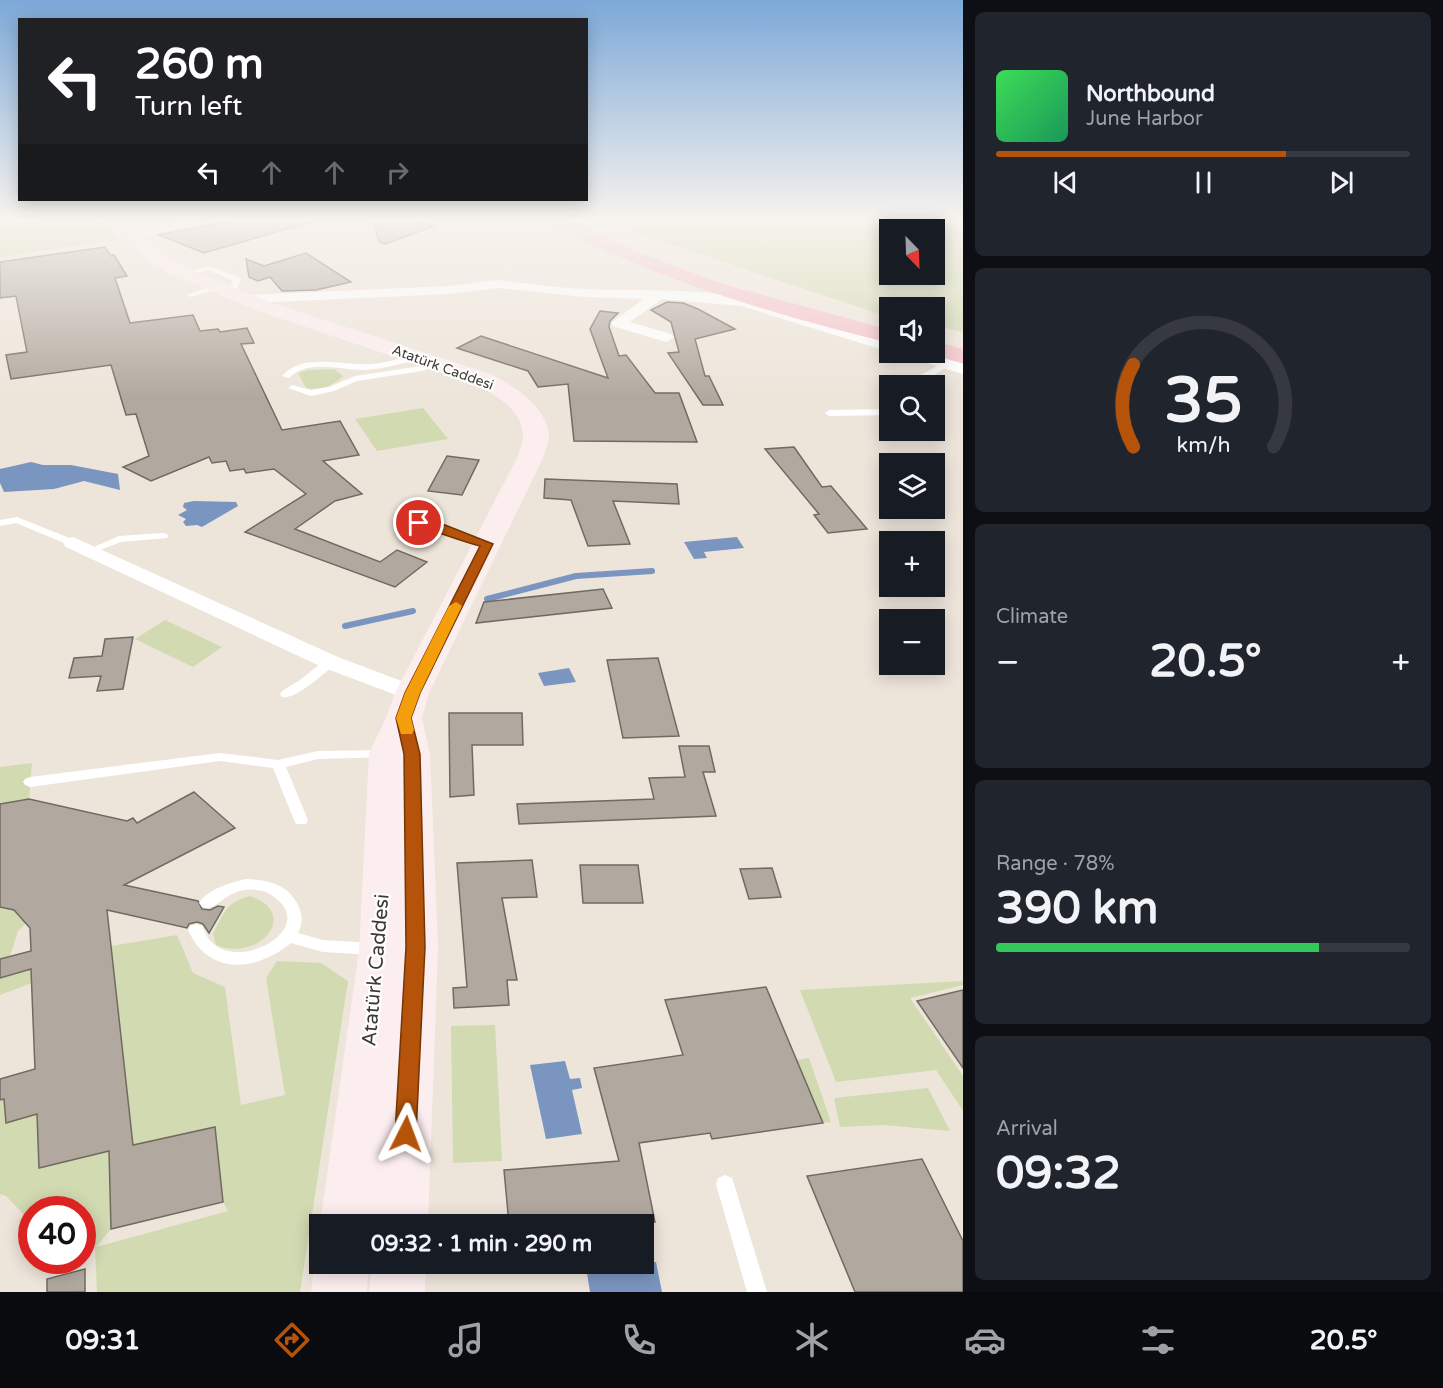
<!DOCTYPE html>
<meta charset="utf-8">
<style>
body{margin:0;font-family:"Varela Round",sans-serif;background:#20242c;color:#f1f3f6;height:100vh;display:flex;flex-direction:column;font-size:22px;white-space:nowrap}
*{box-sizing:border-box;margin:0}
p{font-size:20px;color:#9ea1a6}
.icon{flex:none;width:33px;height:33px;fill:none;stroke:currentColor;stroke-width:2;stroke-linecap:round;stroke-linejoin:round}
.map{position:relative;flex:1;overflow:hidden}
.drawer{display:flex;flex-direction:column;gap:12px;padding:12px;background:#0d0f14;width:480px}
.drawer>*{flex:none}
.banner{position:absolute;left:18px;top:18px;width:570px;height:183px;border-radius:0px;box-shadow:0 3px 15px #0003;background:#202124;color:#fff;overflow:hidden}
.needle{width:39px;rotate:157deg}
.fabs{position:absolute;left:879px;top:219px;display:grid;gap:12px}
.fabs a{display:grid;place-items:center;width:66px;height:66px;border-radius:0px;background:#171b24;box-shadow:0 3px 15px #0003;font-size:30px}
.speed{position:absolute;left:18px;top:1196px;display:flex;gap:12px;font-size:30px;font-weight:700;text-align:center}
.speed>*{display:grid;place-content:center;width:78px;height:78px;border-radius:50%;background:#171b24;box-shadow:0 3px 15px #0003;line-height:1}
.speed .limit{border:9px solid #d22;background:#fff;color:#111}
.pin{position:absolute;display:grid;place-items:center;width:51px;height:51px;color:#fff;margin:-26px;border:3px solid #fff;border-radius:50%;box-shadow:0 2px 6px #0007}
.me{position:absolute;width:66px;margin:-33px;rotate:3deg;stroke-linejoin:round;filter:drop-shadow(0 0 4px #0008)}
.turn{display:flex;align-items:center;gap:21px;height:126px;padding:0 18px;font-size:27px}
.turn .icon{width:78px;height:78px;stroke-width:2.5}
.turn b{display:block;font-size:42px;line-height:51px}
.lanes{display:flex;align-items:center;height:57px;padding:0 18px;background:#0003;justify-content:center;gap:30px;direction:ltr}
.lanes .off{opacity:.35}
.big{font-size:45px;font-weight:700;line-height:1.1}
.drawer .tile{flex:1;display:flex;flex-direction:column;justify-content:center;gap:9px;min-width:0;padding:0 21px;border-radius:9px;background:#20242c}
.drawer .dial{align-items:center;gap:0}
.dial svg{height:156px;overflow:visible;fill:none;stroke:#363941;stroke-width:7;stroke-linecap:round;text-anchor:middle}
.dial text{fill:#f1f3f6;stroke:none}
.song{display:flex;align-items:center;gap:18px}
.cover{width:72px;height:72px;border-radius:9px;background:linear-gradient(135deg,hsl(130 70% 55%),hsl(150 70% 35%))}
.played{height:6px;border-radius:3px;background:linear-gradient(90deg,#b45309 70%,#363941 70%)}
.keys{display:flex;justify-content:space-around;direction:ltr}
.heat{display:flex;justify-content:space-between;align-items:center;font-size:33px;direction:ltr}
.charge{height:9px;border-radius:4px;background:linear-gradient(90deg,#34c759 78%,#363941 0)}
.trip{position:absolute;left:309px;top:1214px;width:345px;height:60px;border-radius:0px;background:#171b24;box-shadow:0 3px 15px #0003;font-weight:700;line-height:60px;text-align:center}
.tabs{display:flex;height:96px;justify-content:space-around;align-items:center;background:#090b0e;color:#9ea1a6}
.tabs .icon{width:42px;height:42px}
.tabs .on{color:#b45309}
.tabs b{font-size:27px;color:#f1f3f6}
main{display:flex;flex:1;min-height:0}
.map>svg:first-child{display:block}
.green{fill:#d2dab2;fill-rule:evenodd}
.water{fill:#7a95c0}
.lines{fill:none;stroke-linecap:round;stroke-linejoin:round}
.stream{stroke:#7a95c0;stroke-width:6}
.building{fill:#b1a99f;stroke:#716a61;stroke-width:1.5}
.lane{fill:#fff;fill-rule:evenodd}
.street{fill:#fff;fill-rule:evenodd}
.secondary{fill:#fcedef;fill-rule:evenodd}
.highway{fill:#f5c2cb;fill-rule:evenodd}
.route{fill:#b45309;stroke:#753606;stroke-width:1.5}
.slow{fill:#f59e0b}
.labels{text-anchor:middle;stroke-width:4.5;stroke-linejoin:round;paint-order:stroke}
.far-street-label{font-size:14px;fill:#3d3a36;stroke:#fff}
.near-street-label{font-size:20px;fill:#3d3a36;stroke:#fff}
</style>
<main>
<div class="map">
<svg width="963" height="1292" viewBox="0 0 963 1292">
<rect width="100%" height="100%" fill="#ede5da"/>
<g class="green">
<polygon points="76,217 97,217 118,239 0,257 0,225"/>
<path d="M 643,217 L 963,217 L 963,332 L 935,326 L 934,308 L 890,308 L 889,317 L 628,230 ZM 890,230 L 934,230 L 934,274 L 890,274 Z"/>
<path d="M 334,369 L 343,376 C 335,385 319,391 306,388 L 298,373 L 308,370 Z"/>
<polygon points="423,408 448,439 377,451 355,419"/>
<polygon points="165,620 222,647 193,667 135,639"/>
<polygon points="32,763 29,799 0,805 0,767"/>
<path d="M 250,896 C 302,914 258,963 216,945 L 213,934 C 224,913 226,902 250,896 Z"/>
<polygon points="0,907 14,910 26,923 18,931 10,956 0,959"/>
<polygon points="177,935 193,973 225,987 241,1105 285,1095 266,978 277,961 321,963 348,981 300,1292 97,1292 95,1248 83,1247 82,1209 32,1209 31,1222 6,1196 0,1194 0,1101 4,1099 6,1123 37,1114 109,1151 111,1229 96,1247 228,1211 223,1202 215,1127 133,1145 111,946"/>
<polygon points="31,969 32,983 0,995 0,978"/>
<polygon points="963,981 963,985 910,998 963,1076 963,1111 936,1070 836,1082 800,990"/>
<polygon points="495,1025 502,1161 453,1163 451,1026"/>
<polygon points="809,1058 831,1122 823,1123 797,1060"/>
<polygon points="928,1088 950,1131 884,1125 840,1127 834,1098"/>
</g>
<g class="water">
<polygon points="31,462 43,465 71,465 118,474 120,490 84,481 54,489 4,492 0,483 0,469"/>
<polygon points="194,501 236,502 238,506 202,527 197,525 186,526 183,522 186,519 178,515 187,510 183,507 184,503"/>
<polygon points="737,537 744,548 704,552 707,558 694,559 684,542"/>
<polygon points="569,668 576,682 544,686 538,673"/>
<polygon points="565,1061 570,1079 580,1078 582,1088 572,1090 582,1134 546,1139 530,1065"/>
<polygon points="656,1262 662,1292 590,1292 586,1267"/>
</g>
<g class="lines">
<g class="stream">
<polyline points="487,599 576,576 652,571"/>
<polyline points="345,626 413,611"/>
</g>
</g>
<g class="building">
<polygon points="248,217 315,217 315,221 204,253 159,235"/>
<polygon points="372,217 404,217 434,226 385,244 379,242"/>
<polygon points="105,247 111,256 114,255 127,276 115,278 130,323 193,315 200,331 218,329 220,332 247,328 254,343 241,344 282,430 340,421 359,455 323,461 362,494 335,501 295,529 380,562 397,550 427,562 395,587 245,532 306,494 274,469 246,473 244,469 230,471 226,461 212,463 209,457 151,481 123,467 149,456 136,414 126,415 111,365 11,379 6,355 27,352 16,296 0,298 0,262"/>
<polygon points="306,253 351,282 316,290 282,291 270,277 258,281 249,277 246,259 264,266"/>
<polygon points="667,302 683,303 698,309 735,329 695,339 705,376 709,376 723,405 703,405 668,353 679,352 671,322 651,310"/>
<polygon points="600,311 618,313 610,321 609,327 619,356 626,355 655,393 679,393 697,442 574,441 568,384 538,387 528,371 457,348 481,336 608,378 590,329"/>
<polygon points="794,447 822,487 831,486 867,529 828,533 814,515 819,514 765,449"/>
<polygon points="447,456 479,460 462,495 428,491"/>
<polygon points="545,479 677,484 679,504 613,501 630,544 588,546 571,500 544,498"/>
<polygon points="603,589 612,608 476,623 484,602"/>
<polygon points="133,637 123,689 97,691 101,676 69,678 74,658 102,656 105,639"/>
<polygon points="658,658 679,736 623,738 607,660"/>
<polygon points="449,713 522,713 523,745 472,745 474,795 450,797"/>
<polygon points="679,746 709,746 715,772 703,772 716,816 519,824 517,804 654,799 649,778 685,777"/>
<polygon points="194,792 235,828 124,885 198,901 202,909 210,910 218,906 224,907 209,933 203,924 197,922 189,924 187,928 107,910 133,1145 215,1127 223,1202 111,1229 109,1151 39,1168 37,1114 6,1123 4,1099 0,1100 0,1079 35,1069 31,969 0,978 0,959 31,951 30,928 14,910 0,907 0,804 29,799 127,821 133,818 137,823"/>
<polygon points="532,860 537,897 502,898 517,980 507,980 509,1005 454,1008 453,988 467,987 457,863"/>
<polygon points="580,865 638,865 643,903 583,903"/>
<polygon points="772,868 781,897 749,899 740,869"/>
<polygon points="766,987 823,1123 712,1139 710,1133 639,1143 655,1222 627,1224 509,1224 504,1170 619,1161 594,1068 683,1055 665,1000"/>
<polygon points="963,990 963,1068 917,1001"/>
<polygon points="922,1159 963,1241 963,1292 855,1292 807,1176"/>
<polygon points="85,1269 85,1292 47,1292 47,1279"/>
</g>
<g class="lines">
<g class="lane">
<polygon points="210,266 240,278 241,280 233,295 226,293 233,281 209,270 183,275 179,273"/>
<polygon points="215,285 218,285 218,289 190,297 186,295"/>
<path d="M 416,354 L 420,356 L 419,358 C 401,365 382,369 363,370 C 339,370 308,359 289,378 L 282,376 C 302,352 343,366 371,364 C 387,363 401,358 416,354 Z"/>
<polygon points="437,360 440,361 440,365 422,371 357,381 334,391 311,396 288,388 292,385 311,390 329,387 355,376 421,366"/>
<polygon points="942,363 949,365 919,386 910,386 916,378"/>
<polygon points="890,409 890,415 829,416 825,413 829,410"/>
<path d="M 398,515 L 445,526 L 463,535 L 491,543 L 492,545 L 491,547 C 472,550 453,536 437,530 C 423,526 408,524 394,520 L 393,518 L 394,516 Z"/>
<polygon points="17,517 77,541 78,543 73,546 69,545 16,523 0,526 0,520"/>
<polygon points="163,533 167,534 168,536 167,538 121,542 90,554 85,551 119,536"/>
<path d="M 330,658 L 336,662 L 334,665 C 323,674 296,700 282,697 L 280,694 L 282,691 L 300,680 L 326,659 Z"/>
<polygon points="386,750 391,751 393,754 391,757 318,759 286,767 308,820 306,824 296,824 294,820 273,768 220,761 30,787 25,785 23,782 25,779 30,777 220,753 278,760 318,751"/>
<path d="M 245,879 C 267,880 288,884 298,905 C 303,915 303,923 298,933 L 323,940 L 375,943 L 381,945 L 383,949 L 381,953 L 375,955 L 323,952 L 291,943 C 257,971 209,977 188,930 L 190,926 L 196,924 L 202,926 C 205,933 208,940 215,945 C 245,968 312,930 278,900 C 273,896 268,892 262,891 C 251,888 239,890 230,895 C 220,900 213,911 202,907 L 199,903 C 209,888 229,884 245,879 Z"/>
<polygon points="725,1175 732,1178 734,1184 767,1292 747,1292 716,1184 718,1178"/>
</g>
<g class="street">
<polygon points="195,217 217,217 215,220 132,239 126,235 128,232"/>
<path d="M 497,280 C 527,283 558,288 588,289 C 647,292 710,286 766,305 L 772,303 L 789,313 L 890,343 L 890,352 L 741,306 L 662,299 L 630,322 L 671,334 L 674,337 L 666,342 L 613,326 L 611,323 L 644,299 L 586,297 L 497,288 L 449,294 L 246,303 L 239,299 L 246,295 L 449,286 Z"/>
<polygon points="897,352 923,352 963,364 963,374 899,355"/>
<polygon points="73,537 338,657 420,688 424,693 420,698 412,700 404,698 322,667 66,547 63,543 66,539"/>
</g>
<g class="secondary">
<path d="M 109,217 L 128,217 L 159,249 L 183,266 L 203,275 L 278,305 L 491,374 C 514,386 546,406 549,435 C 549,441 545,451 543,458 L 429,693 L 422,718 L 430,754 L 438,947 L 428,1224 L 374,1224 L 375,1210 L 374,1224 L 320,1224 L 359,950 L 369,753 L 386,718 L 395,693 L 517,458 C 519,451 524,441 523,435 C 521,408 495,395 475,384 L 264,313 L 169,274 L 145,257 Z"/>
<polygon points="320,1251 320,1263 369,1263 367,1292 311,1292 315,1263"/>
<polygon points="372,1263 426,1263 425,1292 369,1292"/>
</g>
<g class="highway">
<path d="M 541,217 L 564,217 L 637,252 L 723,284 L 890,330 L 890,343 C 770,314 653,278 544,221 Z"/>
<polygon points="934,341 963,349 963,363 926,353 934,352"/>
</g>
</g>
<linearGradient id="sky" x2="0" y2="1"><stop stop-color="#7ca8d8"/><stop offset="0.55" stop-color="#f7f3ee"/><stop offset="1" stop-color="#f7f3ee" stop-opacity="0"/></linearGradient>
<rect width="963" height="398" fill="url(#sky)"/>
<path class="route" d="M 419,519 L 445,525 L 493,544 L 420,693 L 411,718 L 420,754 L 425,947 L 416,1134 L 413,1141 L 406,1143 L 398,1141 L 395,1134 L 406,947 L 404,754 L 396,718 L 405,693 L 480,546 C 457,540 437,531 415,526 L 415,521 Z"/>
<polygon class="slow" points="456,602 462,606 420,693 411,718 414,730 412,734 401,734 396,718 405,693 449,606"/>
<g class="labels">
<g class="far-street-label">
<text transform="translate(443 367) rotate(20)" y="5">Atatürk Caddesi</text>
</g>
<g class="near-street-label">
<text transform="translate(375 970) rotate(-85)" y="7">Atatürk Caddesi</text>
</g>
</g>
</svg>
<div class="fabs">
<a><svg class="needle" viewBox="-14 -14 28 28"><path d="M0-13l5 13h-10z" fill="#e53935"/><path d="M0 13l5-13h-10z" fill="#9ea1a6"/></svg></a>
<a><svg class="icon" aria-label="sound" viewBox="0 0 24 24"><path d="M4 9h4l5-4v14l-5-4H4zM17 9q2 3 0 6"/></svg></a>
<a><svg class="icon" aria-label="search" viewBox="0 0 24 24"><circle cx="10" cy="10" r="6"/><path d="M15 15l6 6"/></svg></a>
<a><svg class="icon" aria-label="layers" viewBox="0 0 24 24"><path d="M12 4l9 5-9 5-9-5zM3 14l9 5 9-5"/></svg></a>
<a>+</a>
<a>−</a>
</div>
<div class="speed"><div class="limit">40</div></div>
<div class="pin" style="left:419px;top:523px;background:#d93025"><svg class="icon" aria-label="arrive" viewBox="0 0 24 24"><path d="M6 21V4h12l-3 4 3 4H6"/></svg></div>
<svg class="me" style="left:406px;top:1134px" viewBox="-20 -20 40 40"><path d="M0-17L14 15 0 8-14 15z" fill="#b45309" stroke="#fff" stroke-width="4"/></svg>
<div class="trip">09:32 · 1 min · 290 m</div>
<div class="banner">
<div class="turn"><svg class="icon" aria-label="left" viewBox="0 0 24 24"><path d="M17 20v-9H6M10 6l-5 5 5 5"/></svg><div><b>260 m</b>Turn left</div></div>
<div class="lanes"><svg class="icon" aria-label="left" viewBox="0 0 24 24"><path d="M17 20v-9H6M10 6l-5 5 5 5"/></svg><svg class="icon off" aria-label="ahead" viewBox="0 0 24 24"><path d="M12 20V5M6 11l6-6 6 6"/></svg><svg class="icon off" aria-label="ahead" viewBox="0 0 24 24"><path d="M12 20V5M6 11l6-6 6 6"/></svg><svg class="icon off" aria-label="right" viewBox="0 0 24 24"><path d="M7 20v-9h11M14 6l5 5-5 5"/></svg></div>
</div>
</div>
<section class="drawer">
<div class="tile">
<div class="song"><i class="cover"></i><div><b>Northbound</b><p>June Harbor</p></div></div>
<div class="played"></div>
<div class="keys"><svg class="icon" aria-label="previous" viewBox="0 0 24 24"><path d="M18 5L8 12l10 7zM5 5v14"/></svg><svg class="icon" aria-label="pause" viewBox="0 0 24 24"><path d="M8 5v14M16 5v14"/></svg><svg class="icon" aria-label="next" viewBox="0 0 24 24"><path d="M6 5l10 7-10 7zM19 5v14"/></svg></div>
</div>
<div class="tile dial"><svg viewBox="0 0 100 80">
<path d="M14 69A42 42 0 1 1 86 69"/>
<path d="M14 69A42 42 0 0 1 14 27" stroke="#b45309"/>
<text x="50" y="56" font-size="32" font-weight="700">35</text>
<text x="50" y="72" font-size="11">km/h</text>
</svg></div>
<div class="tile"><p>Climate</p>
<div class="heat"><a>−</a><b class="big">20.5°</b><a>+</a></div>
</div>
<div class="tile"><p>Range · 78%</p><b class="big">390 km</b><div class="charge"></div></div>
<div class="tile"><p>Arrival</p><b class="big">09:32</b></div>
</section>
</main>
<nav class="tabs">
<b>09:31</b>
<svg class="icon on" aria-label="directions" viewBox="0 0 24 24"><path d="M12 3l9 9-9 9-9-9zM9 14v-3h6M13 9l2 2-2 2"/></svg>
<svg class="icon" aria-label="music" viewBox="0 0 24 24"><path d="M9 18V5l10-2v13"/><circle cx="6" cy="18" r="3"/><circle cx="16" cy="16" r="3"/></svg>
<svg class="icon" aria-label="phone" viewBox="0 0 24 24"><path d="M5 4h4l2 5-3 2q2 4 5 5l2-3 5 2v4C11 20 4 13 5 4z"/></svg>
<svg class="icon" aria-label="climate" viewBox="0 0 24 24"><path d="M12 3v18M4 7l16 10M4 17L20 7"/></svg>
<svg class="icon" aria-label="car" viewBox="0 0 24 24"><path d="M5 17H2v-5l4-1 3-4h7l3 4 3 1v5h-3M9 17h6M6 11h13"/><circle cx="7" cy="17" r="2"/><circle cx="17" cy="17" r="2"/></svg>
<svg class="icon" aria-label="filters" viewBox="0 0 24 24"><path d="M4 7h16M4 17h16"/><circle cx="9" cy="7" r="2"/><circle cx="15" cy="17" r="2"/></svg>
<b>20.5°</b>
</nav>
